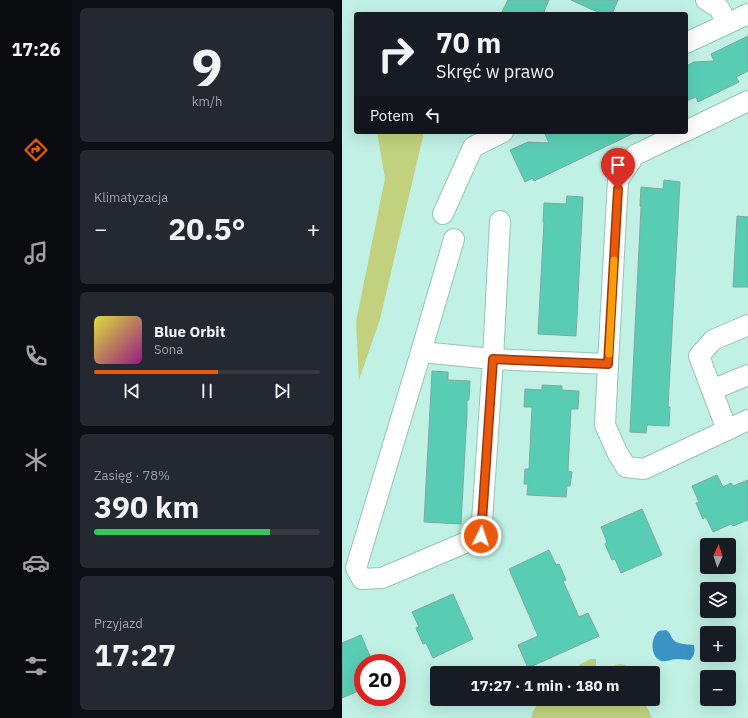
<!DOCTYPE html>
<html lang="pl">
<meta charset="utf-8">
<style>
body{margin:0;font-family:"IBM Plex Sans",sans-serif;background:#242831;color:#f1f3f6;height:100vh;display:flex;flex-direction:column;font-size:15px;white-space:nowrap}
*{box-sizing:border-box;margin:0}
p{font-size:13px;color:#9ea1a6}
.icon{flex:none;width:22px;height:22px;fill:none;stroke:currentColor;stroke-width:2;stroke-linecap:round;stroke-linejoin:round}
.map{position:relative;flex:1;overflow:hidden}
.sheet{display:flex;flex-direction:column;gap:8px;padding:8px;background:#0d0f14;width:270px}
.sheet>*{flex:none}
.banner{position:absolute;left:12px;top:12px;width:334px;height:122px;border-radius:4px;box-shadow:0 4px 16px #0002;background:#171b24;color:#f1f3f6;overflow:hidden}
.needle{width:26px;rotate:3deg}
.controls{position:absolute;left:358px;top:538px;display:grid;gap:8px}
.controls a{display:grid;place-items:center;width:36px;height:36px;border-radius:4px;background:#171b24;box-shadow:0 4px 16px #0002;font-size:20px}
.speed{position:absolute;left:12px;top:654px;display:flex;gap:8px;font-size:20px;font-weight:700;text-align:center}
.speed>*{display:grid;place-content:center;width:52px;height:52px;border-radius:50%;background:#171b24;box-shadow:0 4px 16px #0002;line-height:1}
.speed .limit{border:6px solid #d22;background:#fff;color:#111}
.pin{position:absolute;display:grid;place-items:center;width:34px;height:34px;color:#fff;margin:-41px -17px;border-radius:50% 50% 50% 0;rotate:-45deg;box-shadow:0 0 4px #0007}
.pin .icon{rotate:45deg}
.me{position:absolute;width:44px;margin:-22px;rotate:4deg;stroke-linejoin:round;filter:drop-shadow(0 0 3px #0008)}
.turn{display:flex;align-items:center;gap:14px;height:84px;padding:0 16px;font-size:18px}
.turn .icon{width:52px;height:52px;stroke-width:2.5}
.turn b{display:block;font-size:28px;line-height:34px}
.then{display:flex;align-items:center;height:38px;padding:0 16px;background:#0003;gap:8px;font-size:15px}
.big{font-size:30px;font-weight:700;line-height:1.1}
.sheet .widget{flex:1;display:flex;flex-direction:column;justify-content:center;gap:6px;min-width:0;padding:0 14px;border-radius:6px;background:#242831}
.sheet .dial{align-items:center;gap:0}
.dial b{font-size:52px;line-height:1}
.song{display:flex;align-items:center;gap:12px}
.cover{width:48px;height:48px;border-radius:6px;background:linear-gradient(135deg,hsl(60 70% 55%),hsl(310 70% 35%))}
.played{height:4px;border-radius:2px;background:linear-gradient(90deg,#ea580c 55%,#363941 55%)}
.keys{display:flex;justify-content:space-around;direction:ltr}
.heat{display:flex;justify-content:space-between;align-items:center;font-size:22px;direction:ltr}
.charge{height:6px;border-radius:3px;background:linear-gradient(90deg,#34c759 78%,#363941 0)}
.trip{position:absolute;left:88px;top:666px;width:230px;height:40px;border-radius:4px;background:#171b24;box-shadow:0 4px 16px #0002;font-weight:700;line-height:40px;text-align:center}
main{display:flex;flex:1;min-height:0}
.tabs{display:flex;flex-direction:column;width:72px;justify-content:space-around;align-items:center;background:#090b0e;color:#9ea1a6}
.tabs .icon{width:28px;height:28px}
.tabs .active{color:#ea580c}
.tabs b{font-size:18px;color:#f1f3f6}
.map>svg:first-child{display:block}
.green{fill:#c2d17d}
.water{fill:#3a93c5}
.building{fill:#59cdb4;stroke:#7cab9f}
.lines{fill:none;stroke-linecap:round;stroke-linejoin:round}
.minor-casing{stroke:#95c4b8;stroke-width:22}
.minor{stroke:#fff;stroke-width:20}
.route-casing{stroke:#983908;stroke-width:10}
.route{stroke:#ea580c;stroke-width:7}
.slow{stroke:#f59e0b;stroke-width:7}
</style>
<main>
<nav class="tabs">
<b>17:26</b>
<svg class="icon active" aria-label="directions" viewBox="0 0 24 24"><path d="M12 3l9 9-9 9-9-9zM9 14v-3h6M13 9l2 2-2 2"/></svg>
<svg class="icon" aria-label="music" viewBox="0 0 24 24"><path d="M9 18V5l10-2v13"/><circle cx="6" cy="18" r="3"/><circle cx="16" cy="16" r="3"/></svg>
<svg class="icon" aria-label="phone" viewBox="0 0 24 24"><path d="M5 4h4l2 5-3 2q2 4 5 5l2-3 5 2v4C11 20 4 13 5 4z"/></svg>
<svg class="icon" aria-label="climate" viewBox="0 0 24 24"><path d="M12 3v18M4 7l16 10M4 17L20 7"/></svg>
<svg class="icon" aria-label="car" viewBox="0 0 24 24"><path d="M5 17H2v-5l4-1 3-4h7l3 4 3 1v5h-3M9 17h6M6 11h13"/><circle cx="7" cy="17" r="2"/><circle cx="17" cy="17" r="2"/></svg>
<svg class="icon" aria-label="filters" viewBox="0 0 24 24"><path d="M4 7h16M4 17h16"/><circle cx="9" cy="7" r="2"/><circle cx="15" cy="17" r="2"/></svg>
</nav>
<section class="sheet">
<div class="widget dial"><b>9</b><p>km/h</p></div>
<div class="widget"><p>Klimatyzacja</p>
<div class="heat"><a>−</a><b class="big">20.5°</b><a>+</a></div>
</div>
<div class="widget">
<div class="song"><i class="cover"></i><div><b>Blue Orbit</b><p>Sona</p></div></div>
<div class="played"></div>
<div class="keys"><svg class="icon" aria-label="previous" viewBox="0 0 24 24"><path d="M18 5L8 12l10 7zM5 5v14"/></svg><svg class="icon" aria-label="pause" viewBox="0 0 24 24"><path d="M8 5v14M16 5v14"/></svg><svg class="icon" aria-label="next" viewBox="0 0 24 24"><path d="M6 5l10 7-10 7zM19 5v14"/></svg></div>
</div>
<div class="widget"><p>Zasięg · 78%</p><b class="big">390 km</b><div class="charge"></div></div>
<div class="widget"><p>Przyjazd</p><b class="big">17:27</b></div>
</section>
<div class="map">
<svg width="406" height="718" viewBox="0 0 406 718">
<rect width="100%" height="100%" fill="#c0f1e4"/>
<g class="green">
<polygon points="35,132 82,132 38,319 17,380 14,322 43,178"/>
<polygon points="248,659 254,659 254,666 252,673 238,673 236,669 237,665"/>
<path d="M 278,664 L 284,665 L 288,673 L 265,673 C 268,667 272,665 278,664 Z"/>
<polygon points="203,699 210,699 226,702 239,699 301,699 310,718 189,718 191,712 197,701"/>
</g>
<path class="water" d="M 324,630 C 328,633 328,634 330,638 C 334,645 345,644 352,645 C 353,652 353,655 348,660 C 344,660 340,659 335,659 C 330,659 326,662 320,661 C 308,658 308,637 317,631 C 319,630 322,631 324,630 Z"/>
<g class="building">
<polygon points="166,0 207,0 201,14 159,14"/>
<polygon points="229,0 276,0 270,14 260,14"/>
<polygon points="406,36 406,71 394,77 397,82 356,102 354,97 344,101 344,66 352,62 372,61 369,54"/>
<polygon points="202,132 294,132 192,181 191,178 183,182 168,150 186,142 207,143"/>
<polygon points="322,180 338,182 326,407 328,407 327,426 305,425 304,433 288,432 299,207 298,206 299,187 321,189"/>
<polygon points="225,196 241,197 234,336 196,334 202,222 201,222 202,203 224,204"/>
<polygon points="395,216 406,217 406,287 391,287"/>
<polygon points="90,371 106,372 106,380 128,381 127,400 125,400 125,414 119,524 82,522"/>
<polygon points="200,385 220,386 220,390 237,391 236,409 229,409 226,471 230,472 228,486 225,486 224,497 185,495 186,484 182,484 183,469 187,469 190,407 182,407 183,389 200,390"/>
<polygon points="375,475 381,487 389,483 391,486 406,480 406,520 391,526 389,524 371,532 364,517 361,519 354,503 357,502 350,486"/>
<polygon points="300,509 320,555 279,573 273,559 270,560 263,544 265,542 259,527"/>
<polygon points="207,550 214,565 217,564 224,580 221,581 237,617 246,613 257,636 186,668 176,645 196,636 167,569"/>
<polygon points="111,594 131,639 91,658 84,643 81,644 74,628 77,627 70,612"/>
<polygon points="19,635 31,663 21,663 21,689 0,698 0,643"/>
</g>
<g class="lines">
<g class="minor-casing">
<g id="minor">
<polyline points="364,0 377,8 385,23"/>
<polyline points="344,43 406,14"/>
<polyline points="344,131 406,101"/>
<polyline points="101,214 131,147 161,132"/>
<polyline points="112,239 79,352 14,568 20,579 40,578 139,536 151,359 266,364 263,425 275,452 284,467 302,469 385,430 357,356 371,340 406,325"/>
<polyline points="79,352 151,359 158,221"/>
<polyline points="266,364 276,180 293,155 341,132"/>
<polyline points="370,390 406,375"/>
<polyline points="385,430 406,420"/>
</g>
</g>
<use href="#minor" class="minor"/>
</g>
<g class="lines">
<g class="route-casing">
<polyline id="route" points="139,536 151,359 266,364 276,189"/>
</g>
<use href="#route" class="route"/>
<polyline class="slow" points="267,354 272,260"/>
</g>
</svg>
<div class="controls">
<a><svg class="needle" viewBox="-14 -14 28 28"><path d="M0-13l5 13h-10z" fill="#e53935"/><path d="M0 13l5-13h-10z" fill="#9ea1a6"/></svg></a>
<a><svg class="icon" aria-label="layers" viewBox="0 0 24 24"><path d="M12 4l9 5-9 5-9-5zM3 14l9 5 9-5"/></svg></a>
<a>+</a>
<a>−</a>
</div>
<div class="speed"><div class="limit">20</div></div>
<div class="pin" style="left:276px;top:189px;background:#d93025"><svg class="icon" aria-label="arrive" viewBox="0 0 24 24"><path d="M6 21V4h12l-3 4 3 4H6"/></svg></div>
<svg class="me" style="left:139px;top:536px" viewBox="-20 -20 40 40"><circle r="17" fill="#ea580c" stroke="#fff" stroke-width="3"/><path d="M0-11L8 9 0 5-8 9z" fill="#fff"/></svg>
<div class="trip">17:27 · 1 min · 180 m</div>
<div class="banner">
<div class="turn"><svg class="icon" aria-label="right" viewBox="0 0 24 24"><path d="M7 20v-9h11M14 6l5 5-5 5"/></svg><div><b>70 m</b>Skręć w prawo</div></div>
<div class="then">Potem<svg class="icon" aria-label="left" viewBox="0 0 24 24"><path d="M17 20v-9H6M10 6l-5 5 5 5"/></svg></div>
</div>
</div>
</main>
